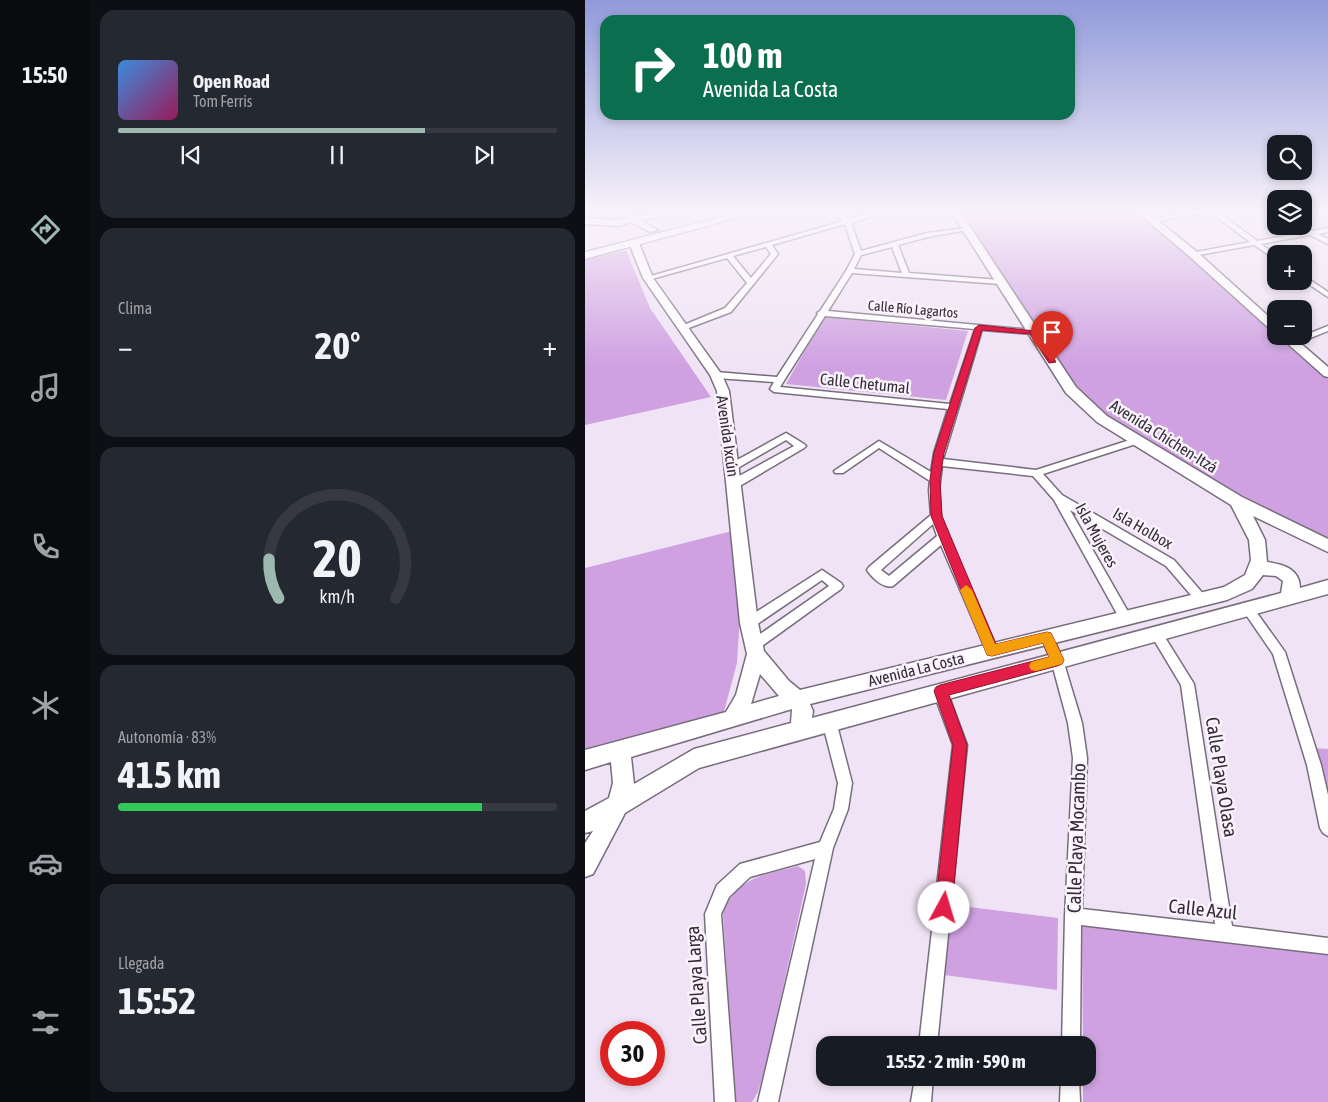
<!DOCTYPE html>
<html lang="es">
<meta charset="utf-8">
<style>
body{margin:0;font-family:"Asap Condensed",sans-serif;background:#242831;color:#f1f3f6;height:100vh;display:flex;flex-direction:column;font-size:19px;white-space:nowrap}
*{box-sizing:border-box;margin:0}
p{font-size:16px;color:#9ea1a6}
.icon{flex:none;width:28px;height:28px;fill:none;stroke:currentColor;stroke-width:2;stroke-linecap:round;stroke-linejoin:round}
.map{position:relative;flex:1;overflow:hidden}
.panel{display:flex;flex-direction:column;gap:10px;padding:10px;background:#0d0f14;width:495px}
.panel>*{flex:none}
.banner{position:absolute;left:15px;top:15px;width:475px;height:105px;border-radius:15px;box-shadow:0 2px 8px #0003;background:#0b6e4f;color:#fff;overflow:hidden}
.fabs{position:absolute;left:682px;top:135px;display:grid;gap:10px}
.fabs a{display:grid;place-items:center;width:45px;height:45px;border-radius:10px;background:#171b24;box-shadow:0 2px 8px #0003;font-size:25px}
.speed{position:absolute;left:15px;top:1021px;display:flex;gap:10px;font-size:25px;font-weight:700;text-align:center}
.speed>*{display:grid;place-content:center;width:65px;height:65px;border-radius:50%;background:#171b24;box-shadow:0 2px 8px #0003;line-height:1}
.speed .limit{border:8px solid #d22;background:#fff;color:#111}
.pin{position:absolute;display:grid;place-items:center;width:42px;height:42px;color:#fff;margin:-51px -21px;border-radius:50% 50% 50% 0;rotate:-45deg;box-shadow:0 0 5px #0007}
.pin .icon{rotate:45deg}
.me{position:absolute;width:55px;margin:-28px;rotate:6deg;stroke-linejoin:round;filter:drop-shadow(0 0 4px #0008)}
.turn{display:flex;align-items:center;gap:18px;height:105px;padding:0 20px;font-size:22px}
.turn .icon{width:65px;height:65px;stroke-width:2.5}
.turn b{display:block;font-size:35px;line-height:42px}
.big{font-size:38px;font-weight:700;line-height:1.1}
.panel .widget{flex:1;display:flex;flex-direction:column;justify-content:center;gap:8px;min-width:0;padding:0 18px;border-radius:15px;background:#242831}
.panel .dial{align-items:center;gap:0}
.dial svg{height:130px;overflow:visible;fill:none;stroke:#363941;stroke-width:7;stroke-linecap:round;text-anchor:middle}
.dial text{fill:#f1f3f6;stroke:none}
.song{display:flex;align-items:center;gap:15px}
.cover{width:60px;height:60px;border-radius:8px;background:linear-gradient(135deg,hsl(210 70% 55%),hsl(330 70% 35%))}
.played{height:5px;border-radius:2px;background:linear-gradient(90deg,#9cb8af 70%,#363941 70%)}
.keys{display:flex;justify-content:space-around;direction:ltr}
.heat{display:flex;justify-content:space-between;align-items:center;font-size:28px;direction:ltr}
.charge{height:8px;border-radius:4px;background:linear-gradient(90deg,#34c759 83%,#363941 0)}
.trip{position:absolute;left:231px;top:1036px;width:280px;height:50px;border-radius:15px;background:#171b24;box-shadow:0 2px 8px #0003;font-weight:700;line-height:50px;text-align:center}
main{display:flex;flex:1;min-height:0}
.dock{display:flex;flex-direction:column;width:90px;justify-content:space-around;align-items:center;background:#090b0e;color:#9ea1a6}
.dock .icon{width:35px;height:35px}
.dock .current{color:#9cb8af}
.dock b{font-size:22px;color:#f1f3f6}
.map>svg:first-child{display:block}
.green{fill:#cfa1e1}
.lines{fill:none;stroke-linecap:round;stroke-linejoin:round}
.street-casing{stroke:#786d7d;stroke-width:3}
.secondary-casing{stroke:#786d7d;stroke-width:3}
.primary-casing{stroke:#786d7d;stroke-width:2}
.street{fill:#fff;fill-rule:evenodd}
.secondary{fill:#fff;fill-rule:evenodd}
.primary{fill:#fff;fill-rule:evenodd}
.route{fill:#e11d48;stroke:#92132f}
.slow{fill:#f59e0b}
.labels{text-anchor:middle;stroke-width:5;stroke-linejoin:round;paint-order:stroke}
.far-street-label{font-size:14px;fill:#322d34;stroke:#faf2fd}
.street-label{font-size:16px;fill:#322d34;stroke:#faf2fd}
.near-street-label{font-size:19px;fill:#322d34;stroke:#faf2fd}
</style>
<main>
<nav class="dock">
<b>15:50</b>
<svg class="icon current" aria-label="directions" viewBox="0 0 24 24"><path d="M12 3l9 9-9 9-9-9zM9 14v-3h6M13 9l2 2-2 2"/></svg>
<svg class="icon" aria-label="music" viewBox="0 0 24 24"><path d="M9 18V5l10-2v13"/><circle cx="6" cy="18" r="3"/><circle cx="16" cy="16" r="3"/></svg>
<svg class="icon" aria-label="phone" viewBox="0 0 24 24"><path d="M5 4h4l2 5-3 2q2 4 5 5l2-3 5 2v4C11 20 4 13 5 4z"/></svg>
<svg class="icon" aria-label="climate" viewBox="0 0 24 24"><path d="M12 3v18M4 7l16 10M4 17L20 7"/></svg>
<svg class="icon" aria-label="car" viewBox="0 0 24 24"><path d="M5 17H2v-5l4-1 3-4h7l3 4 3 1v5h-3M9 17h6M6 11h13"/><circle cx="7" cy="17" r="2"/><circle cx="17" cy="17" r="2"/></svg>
<svg class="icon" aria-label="filters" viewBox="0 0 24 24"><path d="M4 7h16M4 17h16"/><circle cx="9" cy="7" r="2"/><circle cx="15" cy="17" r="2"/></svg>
</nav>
<section class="panel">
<div class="widget">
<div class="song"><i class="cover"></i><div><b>Open Road</b><p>Tom Ferris</p></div></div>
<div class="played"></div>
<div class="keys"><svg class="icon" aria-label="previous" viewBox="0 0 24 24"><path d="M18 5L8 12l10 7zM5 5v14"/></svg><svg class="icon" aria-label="pause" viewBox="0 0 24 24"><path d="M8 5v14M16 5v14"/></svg><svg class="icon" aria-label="next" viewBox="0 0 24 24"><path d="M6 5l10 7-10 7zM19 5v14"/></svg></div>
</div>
<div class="widget"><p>Clima</p>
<div class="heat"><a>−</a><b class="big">20°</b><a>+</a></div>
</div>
<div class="widget dial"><svg viewBox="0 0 100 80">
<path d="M14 69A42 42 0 1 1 86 69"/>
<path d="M14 69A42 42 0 0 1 8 45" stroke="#9cb8af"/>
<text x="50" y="56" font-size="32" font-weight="700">20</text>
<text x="50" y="72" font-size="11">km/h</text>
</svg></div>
<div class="widget"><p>Autonomía · 83%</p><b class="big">415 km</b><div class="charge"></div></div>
<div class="widget"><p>Llegada</p><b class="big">15:52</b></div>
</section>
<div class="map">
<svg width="743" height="1102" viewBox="0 0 743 1102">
<rect width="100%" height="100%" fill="#f0e3f5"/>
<g class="green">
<polygon points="376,210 549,210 604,255 691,336 743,379 743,542 653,498 526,418 491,389"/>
<polygon points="41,250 65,308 126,397 0,425 0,260"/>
<polygon points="239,317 383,331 361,400 201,384"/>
<polygon points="147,531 155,616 152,663 137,719 0,750 0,568"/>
<polygon points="729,748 743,749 743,804"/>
<path d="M 213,866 L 220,871 L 221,884 L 180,1069 L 173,1092 L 167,1102 L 150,1102 L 138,914 C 151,877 179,875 213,866 Z"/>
<polygon points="367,905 473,918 472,990 359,975"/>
<polygon points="497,922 743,946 743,1102 498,1102 498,1078 502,1078 502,1045 498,1045"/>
</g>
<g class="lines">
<g class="street-casing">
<g id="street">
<polygon points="47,210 54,210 48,217 71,214 74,210 80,210 75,217 47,221 41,218"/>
<path d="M 246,210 L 253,210 L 264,219 L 295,210 L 307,210 L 266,223 L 276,251 L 342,233 L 382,228 L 382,230 L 343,237 L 313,245 L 324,273 L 415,280 L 419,282 L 415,284 L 267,273 L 243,311 L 447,330 L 451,332 L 447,334 L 397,330 L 358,459 L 451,470 L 548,439 L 554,439 L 556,441 L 554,443 L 458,474 L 477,495 L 589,560 L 620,596 L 622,599 L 620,602 L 612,602 L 581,566 L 485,510 L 546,617 L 544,621 L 540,622 L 536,621 L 469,500 L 448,476 L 357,466 L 354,490 L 356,516 L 364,537 L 413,651 L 411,655 L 407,656 L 403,655 L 356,545 L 308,586 C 299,589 287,578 282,570 L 284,567 L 346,515 L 344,490 L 345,481 L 294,448 L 258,473 L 250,473 L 249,471 L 294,441 L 346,472 L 349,453 L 363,409 L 189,392 L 185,389 L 189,382 L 131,378 L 127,375 L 131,372 L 192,377 L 233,314 L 232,313 L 235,311 L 261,271 L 270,254 L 260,224 L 187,245 L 193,254 L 146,312 L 101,329 L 94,327 L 140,308 L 162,283 L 142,258 L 63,280 L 59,278 L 258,221 ZM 181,247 L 186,254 L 166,278 L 148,256 ZM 307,247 L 317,273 L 269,269 L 276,255 ZM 240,316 L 390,329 L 365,404 L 195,387 ZM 348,524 L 352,536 L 304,576 L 296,570 Z"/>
<polygon points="612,210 631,210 672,241 743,228 743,232 733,234 743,239 743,244 725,235 676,244 691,255 691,260 669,245 608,256 605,254 606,253 665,242 625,212 566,222 563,220"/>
<polygon points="719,276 743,292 743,297 719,281"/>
<polygon points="743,326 743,331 710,344 703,342"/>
<polygon points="201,433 219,444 221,446 219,448 153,487 145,487 144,484 145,481 209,446 201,440 151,469 143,469 142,467 143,465"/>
<polygon points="237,570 256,583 258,586 256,589 173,649 169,650 165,649 163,645 165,641 244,586 237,580 168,627 164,628 160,627 158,623 160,619"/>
<polygon points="663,604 667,606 700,652 736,765 743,795 743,836 738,833 735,828 722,765 688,654 657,609 659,606"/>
<polygon points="572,630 576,631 609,684 647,926 743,938 743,954 496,925 495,1045 477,1045 480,916 488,758 483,723 466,660 456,637 458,633 462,632 466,633 478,660 497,723 502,758 497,909 630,924 596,685 566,635 568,631"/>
<polygon points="355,685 360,687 362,691 382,745 352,1045 334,1045 368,745 348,691 350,687"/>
<polygon points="244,715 249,717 251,721 267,783 263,809 248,848 193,1102 173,1102 230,859 165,877 144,897 136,914 150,1102 130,1102 120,914 132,885 155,864 235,842 249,809 253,783 237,721 239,717"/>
<polygon points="330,1078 348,1078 346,1102 326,1102"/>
<polygon points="476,1078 494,1078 495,1102 475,1102"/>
</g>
</g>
<g class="secondary-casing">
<g id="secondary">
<path d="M 365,210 L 374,210 L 491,387 L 522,416 L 657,497 L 743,539 L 743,552 L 668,516 L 680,540 L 682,562 C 698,564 715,569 715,588 L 743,580 L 743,594 L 114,768 L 40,813 L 8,874 L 0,877 L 0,843 L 8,831 L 0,833 L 0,811 L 24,798 L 28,783 L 26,762 L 0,770 L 0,750 L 141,712 L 151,695 L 162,654 L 155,623 L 132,391 L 125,375 L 58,278 L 44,243 L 46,241 L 54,243 L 68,278 L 137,375 L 144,391 L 173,623 L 179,651 L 204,681 L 215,690 L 639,587 L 660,575 L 666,560 L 664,540 L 646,505 L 512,422 L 481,393 ZM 678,575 L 691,576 L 698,581 L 696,593 L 227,718 L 228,711 L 225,704 L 642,600 L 667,589 ZM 175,674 L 194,696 L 166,704 ZM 207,709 L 206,723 L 109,749 L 49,784 L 46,757 Z"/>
<polygon points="550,210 560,210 612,252 691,323 691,332 687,331 604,256"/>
<polygon points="47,216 73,230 65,232 46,222 34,226 0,224 0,218 33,220"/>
<polygon points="694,336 707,336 743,367 743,377 739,376"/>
</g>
</g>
<g class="primary-casing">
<polygon id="primary" points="163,210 182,210 0,259 0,252"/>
</g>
<use href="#street" class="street"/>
<use href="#secondary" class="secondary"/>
<use href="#primary" class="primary"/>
</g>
<linearGradient id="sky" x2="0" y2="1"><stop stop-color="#919ad9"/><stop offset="0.58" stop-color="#f8f2fa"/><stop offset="1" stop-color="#f8f2fa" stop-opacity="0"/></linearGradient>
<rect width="743" height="365" fill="url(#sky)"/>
<polygon class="route" points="394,325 450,331 471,362 464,363 445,334 397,330 359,453 355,479 357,516 411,644 462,632 466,633 479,660 477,664 472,666 364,695 382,745 367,908 364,914 359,917 353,914 350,908 368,745 349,691 351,687 355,685 464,657 458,643 407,656 402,655 346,516 345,479 349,453 390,328"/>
<polygon class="slow" points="381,585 387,590 410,644 462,632 466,633 479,660 477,664 451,671 446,670 444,666 446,662 464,657 458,643 407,656 402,655 375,590"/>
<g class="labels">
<g class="far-street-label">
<text transform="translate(328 309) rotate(5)" y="5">Calle Río Lagartos</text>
</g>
<g class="street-label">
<text transform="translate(280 383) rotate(6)" y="6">Calle Chetumal</text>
<text transform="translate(143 436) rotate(82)" y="6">Avenida Ixcún</text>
<text transform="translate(579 436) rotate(32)" y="6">Avenida Chichen-Itzá</text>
<text transform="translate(558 528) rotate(30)" y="6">Isla Holbox</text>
<text transform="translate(512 535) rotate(61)" y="6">Isla Mujeres</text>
<text transform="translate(331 669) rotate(-14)" y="6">Avenida La Costa</text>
</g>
<g class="near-street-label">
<text transform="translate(637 777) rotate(81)" y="7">Calle Playa Olasa</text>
<text transform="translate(491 838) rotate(-88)" y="7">Calle Playa Mocambo</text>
<text transform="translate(618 909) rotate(6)" y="7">Calle Azul</text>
<text transform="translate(111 985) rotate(-94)" y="7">Calle Playa Larga</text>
</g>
</g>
</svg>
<div class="fabs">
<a><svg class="icon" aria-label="search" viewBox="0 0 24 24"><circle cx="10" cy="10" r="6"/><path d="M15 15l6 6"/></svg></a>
<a><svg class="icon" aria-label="layers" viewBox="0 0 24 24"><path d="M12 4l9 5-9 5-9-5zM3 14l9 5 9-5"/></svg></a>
<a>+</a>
<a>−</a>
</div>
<div class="speed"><div class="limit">30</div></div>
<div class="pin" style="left:467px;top:362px;background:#d93025"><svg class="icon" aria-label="arrive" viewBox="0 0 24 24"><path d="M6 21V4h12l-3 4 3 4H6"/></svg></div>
<svg class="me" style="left:359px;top:908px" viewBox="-20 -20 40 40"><circle r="19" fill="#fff"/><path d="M0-13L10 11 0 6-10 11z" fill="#e11d48"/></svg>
<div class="trip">15:52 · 2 min · 590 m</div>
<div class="banner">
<div class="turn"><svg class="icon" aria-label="right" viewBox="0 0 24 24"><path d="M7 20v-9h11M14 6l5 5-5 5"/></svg><div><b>100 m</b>Avenida La Costa</div></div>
</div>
</div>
</main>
